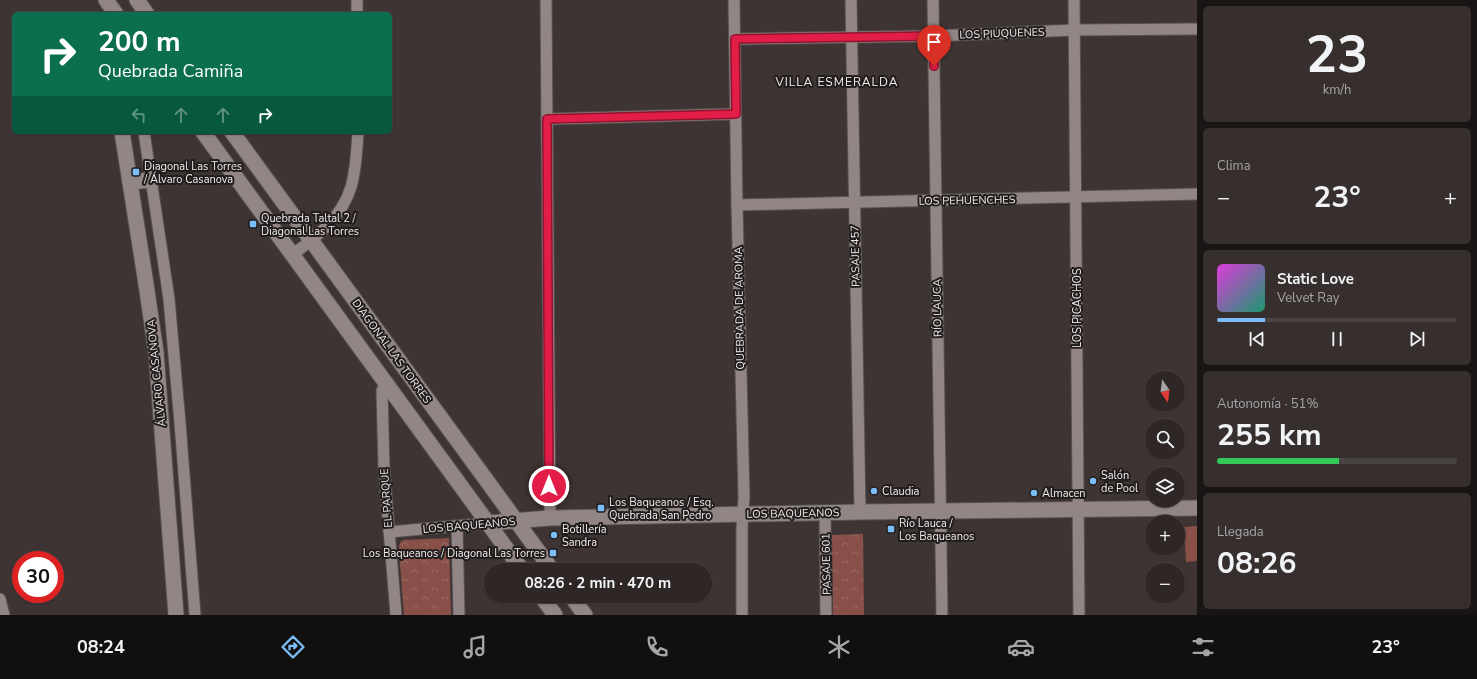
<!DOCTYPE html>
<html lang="es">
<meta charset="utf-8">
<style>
body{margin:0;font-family:"Nunito Sans",sans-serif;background:#362f2e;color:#f1f3f6;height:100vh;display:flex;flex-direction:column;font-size:15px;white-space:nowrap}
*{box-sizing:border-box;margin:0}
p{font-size:13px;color:#a7a5a7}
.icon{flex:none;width:22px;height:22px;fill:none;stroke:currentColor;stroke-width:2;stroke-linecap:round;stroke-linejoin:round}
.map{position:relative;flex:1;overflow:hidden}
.drawer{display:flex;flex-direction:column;gap:6px;padding:6px;background:#191515;width:280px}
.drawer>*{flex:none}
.banner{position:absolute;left:12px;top:12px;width:380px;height:122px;border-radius:6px;box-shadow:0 1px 3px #0004,0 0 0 1px #494443;background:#0b6e4f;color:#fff;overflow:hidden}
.needle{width:26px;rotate:166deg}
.tools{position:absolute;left:1145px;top:371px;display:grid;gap:8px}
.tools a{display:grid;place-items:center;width:40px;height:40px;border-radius:50%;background:#2e2726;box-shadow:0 1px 3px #0004,0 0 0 1px #494443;font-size:20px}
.speed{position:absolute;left:12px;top:551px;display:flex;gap:8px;font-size:20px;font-weight:700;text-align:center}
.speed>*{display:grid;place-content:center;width:52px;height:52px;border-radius:50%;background:#2e2726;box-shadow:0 1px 3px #0004,0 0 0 1px #494443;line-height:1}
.speed .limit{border:6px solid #d22;background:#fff;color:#111}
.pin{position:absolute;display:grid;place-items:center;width:34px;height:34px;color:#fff;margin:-41px -17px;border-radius:50% 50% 50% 0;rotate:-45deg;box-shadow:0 0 4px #0007}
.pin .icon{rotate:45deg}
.me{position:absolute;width:44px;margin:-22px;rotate:0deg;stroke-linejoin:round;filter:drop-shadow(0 0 3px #0008)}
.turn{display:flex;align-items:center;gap:14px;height:84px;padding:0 20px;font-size:18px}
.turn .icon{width:52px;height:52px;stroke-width:2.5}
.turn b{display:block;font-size:28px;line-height:34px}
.lanes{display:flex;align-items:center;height:38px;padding:0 20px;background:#0003;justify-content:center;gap:20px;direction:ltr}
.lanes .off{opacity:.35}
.big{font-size:30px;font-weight:700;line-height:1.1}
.drawer .tile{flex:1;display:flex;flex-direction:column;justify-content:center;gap:6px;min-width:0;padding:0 14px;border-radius:6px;background:#362f2e}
.drawer .dial{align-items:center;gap:0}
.dial b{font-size:52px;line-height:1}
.song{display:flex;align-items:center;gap:12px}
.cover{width:48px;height:48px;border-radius:6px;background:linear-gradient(135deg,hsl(300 70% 55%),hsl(160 70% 35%))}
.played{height:4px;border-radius:2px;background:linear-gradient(90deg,#7cbef9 20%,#494443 20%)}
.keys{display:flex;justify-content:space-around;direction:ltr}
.heat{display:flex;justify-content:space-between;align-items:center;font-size:22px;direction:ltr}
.charge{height:6px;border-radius:3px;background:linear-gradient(90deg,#34c759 51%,#494443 0)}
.trip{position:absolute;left:484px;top:563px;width:228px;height:40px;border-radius:20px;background:#2e2726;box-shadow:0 1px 3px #0004,0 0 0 1px #494443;font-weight:700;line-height:40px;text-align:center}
.tab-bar{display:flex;height:64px;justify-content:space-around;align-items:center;background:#12100f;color:#a7a5a7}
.tab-bar .icon{width:28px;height:28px}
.tab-bar .on{color:#7cbef9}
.tab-bar b{font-size:18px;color:#f1f3f6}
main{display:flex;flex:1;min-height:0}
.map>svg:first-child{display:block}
.green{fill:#894f49}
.forest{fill:url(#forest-crowns)}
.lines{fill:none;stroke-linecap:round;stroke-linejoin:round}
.street-casing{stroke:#595251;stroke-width:13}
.secondary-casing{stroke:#595251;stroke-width:17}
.street{stroke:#918685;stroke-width:11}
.secondary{stroke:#918685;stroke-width:15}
.route-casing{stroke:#92132f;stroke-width:10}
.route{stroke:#e11d48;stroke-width:7}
.poi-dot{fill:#7cbef9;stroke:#211d1c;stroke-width:1.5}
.labels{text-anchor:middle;stroke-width:4;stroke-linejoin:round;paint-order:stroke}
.street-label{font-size:11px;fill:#f1ebeb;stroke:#211d1c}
.poi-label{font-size:11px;fill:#f1ebeb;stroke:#211d1c;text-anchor:start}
.neighbourhood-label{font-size:12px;letter-spacing:1px;fill:#f1ebeb;stroke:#211d1c}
</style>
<main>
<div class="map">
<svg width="1197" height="615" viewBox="0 0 1197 615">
<defs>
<pattern id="forest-crowns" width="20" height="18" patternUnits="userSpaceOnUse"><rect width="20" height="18" fill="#894f49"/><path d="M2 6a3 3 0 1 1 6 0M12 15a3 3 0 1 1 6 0" fill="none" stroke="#9a6863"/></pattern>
</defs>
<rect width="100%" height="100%" fill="#3d3433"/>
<polygon class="green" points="1197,526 1197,561 1186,562 1184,527"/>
<g class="forest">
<polygon points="863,534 864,615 833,615 832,535"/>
<path d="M 449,538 L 451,615 L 404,615 L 399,552 C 399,548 398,543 403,540 Z"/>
</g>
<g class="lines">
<g class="street-casing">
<g id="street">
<polyline points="357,0 357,14"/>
<polyline points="546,0 550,518"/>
<polyline points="734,0 737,205 744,497 742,528 742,615"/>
<polyline points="851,0 860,512"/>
<polyline points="933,0 942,615"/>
<polyline points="1074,0 1079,615"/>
<polyline points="735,39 933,36 1075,30 1197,29"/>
<polyline points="547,119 735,114"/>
<polyline points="144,132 169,299 180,423 195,615"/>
<polyline points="737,205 1197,194"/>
<path d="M 293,254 C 317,237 342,217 351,187 C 356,170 357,150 358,132"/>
<polyline points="386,382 382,391 384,468 396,615"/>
<polyline points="825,512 826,615"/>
<polyline points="457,526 459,615"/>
<polyline points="389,532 488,523"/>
<polyline points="0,599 4,615"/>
</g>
</g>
<g class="secondary-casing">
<g id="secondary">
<polyline points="106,0 116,14"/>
<polyline points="137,0 147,14"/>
<polyline points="122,132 146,284 156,352 176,615"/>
<polyline points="203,132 522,570"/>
<polyline points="232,132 552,570"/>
<polyline points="130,182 152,180"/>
<polyline points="488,523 550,518 860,512 1197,508"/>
<polyline points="541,596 555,615"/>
<polyline points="571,596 585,615"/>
</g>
</g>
<use href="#street" class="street"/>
<use href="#secondary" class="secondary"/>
</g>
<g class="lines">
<g class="route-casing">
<polyline id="route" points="549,486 547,119 736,114 735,39 933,36 934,66"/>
</g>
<use href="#route" class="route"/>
</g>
<g class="poi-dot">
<rect x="132" y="168" width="8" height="8" rx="2"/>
<rect x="249" y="220" width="8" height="8" rx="2"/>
<circle cx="1093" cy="481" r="4"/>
<circle cx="874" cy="491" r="4"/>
<circle cx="1034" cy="493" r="4"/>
<rect x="597" y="504" width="8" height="8" rx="2"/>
<rect x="887" y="525" width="8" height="8" rx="2"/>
<circle cx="554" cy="535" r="4"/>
<rect x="549" y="549" width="8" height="8" rx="2"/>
</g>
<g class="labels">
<g class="street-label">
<text transform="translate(1002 33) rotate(-2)" y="4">LOS PIUQUENES</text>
<text transform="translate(967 200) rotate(-1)" y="4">LOS PEHUENCHES</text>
<text transform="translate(855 256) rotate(-91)" y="4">PASAJE 457</text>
<text transform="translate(739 308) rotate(-91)" y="4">QUEBRADA DE AROMA</text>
<text transform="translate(937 308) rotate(-91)" y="4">RÍO LAUCA</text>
<text transform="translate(1077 308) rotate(-90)" y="4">LOS PICACHOS</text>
<text transform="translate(392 351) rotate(54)" y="4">DIAGONAL LAS TORRES</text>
<text transform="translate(156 373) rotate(-96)" y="4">ÁLVARO CASANOVA</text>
<text transform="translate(386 498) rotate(-94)" y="4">EL PARQUE</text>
<text transform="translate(793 513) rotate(-1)" y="4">LOS BAQUEANOS</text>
<text transform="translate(469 525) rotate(-5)" y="4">LOS BAQUEANOS</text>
<text transform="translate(826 564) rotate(-91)" y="4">PASAJE 601</text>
</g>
<g class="poi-label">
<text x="144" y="170">Diagonal Las Torres<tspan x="144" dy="13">/ Álvaro Casanova</tspan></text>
<text x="261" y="222">Quebrada Taltal 2 /<tspan x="261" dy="13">Diagonal Las Torres</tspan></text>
<text x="1101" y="479">Salón<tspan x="1101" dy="13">de Pool</tspan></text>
<text x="882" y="495">Claudia</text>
<text x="1042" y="497">Almacen</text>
<text x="609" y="506">Los Baqueanos / Esq.<tspan x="609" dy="13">Quebrada San Pedro</tspan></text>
<text x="899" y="527">Río Lauca /<tspan x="899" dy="13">Los Baqueanos</tspan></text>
<text x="562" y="533">Botillería<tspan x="562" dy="13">Sandra</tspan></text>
<text x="545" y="557" text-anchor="end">Los Baqueanos / Diagonal Las Torres</text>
</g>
<g class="neighbourhood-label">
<text x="837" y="86">VILLA ESMERALDA</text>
</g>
</g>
</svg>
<div class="tools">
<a><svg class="needle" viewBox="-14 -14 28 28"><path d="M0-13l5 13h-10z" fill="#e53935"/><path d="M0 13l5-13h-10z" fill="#a7a5a7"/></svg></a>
<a><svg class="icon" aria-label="search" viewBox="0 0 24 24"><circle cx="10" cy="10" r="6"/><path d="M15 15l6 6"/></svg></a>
<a><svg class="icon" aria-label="layers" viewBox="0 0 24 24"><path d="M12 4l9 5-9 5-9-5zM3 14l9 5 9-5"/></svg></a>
<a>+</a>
<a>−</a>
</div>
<div class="speed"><div class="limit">30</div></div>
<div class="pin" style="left:934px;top:66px;background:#d93025"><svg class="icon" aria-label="arrive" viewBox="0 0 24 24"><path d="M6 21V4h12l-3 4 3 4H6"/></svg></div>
<svg class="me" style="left:549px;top:486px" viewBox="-20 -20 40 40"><circle r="17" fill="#e11d48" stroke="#fff" stroke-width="3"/><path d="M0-11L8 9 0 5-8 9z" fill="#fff"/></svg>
<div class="trip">08:26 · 2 min · 470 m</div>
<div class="banner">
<div class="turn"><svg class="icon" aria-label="right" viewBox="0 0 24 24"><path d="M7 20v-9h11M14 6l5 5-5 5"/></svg><div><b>200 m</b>Quebrada Camiña</div></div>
<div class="lanes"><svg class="icon off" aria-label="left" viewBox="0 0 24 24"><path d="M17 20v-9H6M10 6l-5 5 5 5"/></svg><svg class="icon off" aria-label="ahead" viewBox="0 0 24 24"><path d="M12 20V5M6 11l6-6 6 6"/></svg><svg class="icon off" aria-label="ahead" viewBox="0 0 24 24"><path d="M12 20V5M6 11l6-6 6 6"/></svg><svg class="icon" aria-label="right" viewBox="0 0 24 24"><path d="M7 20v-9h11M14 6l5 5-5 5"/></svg></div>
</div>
</div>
<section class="drawer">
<div class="tile dial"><b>23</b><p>km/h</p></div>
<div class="tile"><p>Clima</p>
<div class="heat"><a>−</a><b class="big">23°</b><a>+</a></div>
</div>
<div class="tile">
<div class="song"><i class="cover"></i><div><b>Static Love</b><p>Velvet Ray</p></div></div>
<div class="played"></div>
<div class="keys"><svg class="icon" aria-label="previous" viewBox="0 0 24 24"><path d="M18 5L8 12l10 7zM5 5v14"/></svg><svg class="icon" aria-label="pause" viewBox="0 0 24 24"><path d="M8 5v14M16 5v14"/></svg><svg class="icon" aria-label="next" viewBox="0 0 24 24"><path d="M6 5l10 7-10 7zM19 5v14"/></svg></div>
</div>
<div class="tile"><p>Autonomía · 51%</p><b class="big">255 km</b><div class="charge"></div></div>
<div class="tile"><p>Llegada</p><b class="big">08:26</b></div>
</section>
</main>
<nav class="tab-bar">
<b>08:24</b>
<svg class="icon on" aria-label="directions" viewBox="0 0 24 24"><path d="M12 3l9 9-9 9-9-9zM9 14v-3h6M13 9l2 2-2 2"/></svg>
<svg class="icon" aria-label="music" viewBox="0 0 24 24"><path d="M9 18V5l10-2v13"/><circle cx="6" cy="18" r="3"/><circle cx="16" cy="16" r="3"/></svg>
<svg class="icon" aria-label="phone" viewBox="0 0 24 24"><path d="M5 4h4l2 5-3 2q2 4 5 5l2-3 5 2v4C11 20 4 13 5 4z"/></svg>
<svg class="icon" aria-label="climate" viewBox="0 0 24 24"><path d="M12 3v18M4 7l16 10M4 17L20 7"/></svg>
<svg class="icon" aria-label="car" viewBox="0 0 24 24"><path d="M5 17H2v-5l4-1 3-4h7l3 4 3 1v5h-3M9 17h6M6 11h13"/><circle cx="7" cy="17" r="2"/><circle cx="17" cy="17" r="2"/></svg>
<svg class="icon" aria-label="filters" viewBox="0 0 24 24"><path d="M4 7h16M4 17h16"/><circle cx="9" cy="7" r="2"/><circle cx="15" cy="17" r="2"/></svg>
<b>23°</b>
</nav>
